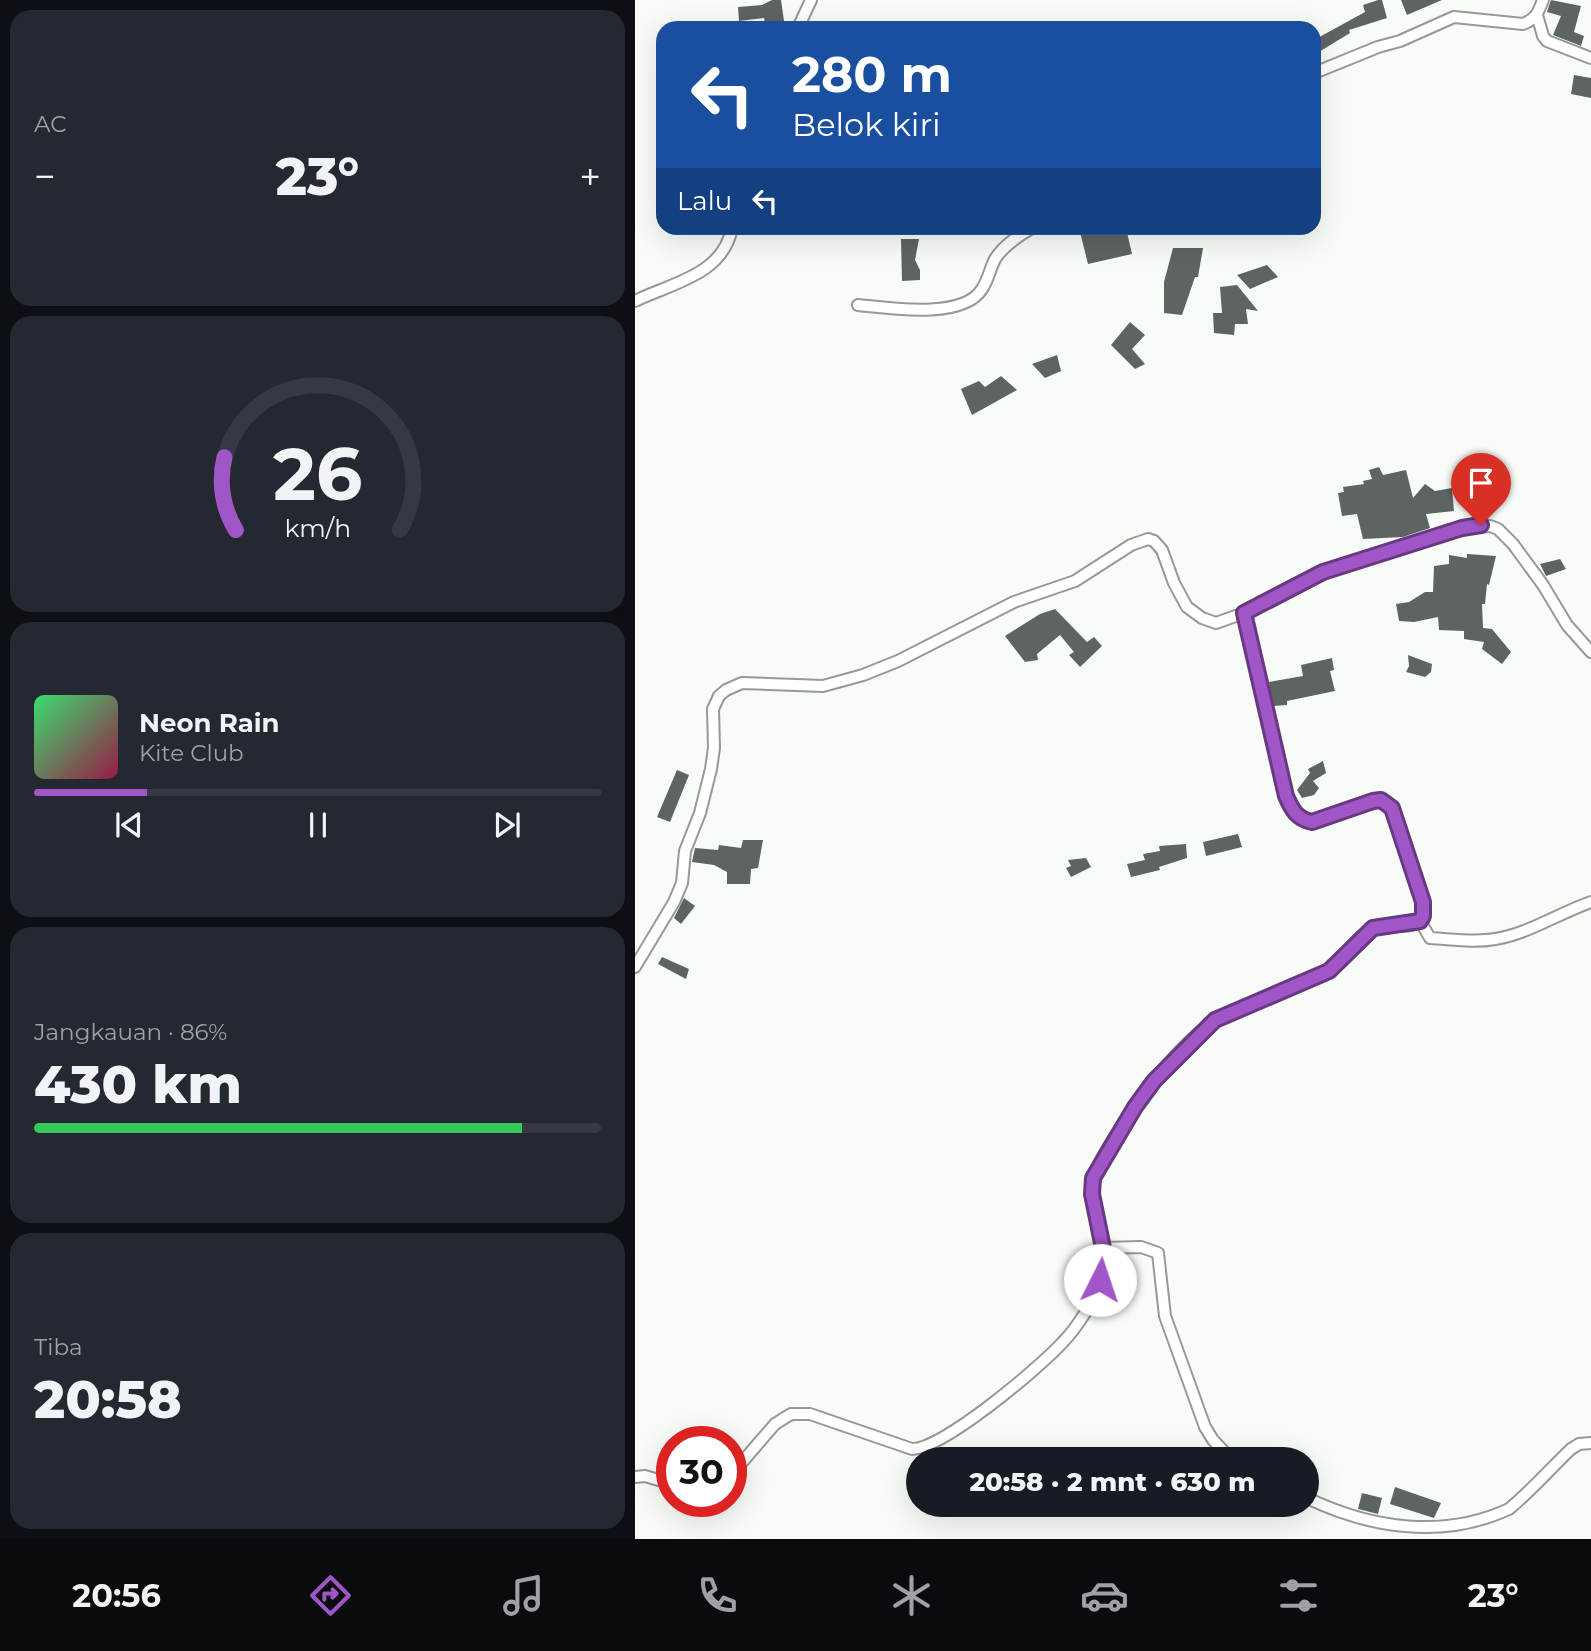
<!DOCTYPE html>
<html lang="id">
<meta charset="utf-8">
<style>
body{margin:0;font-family:Montserrat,sans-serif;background:#242831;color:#f1f3f6;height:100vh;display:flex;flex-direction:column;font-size:26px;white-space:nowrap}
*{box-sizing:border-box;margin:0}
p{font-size:23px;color:#9ea1a6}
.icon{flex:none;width:38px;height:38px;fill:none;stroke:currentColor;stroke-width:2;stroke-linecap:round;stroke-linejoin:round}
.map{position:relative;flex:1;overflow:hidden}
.details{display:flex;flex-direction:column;gap:10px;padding:10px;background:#0d0f14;width:635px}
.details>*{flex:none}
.hud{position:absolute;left:21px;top:21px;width:665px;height:214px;border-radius:21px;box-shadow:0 7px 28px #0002;background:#1a4fa0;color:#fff;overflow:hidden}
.speed{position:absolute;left:21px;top:1426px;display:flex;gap:14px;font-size:35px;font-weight:700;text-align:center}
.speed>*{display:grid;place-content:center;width:91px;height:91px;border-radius:50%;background:#171b24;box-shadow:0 7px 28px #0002;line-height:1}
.speed .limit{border:10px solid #d22;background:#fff;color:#111}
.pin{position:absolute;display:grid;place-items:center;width:60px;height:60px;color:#fff;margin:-72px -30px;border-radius:50% 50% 50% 0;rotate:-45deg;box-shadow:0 0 7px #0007}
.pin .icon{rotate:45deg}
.me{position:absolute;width:77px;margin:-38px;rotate:4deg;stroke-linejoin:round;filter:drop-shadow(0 0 5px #0008)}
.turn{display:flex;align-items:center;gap:24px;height:147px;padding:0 21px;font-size:32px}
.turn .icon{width:91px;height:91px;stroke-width:2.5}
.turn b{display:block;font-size:49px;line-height:60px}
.then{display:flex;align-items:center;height:66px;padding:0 21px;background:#0003;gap:14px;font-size:26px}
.big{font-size:52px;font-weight:800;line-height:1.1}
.details .tile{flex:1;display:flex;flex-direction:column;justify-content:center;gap:10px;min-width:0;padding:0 24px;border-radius:21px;background:#242831}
.details .dial{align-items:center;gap:0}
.dial svg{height:182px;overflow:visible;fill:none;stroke:#363941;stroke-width:7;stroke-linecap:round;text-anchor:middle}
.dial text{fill:#f1f3f6;stroke:none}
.song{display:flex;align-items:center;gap:21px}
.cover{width:84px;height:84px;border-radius:10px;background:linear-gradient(135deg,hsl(140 70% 55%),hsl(340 70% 35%))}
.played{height:7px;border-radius:4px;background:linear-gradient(90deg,#a156c8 20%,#363941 20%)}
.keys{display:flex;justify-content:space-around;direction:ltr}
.heat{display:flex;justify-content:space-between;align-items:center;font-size:38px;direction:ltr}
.charge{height:10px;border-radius:5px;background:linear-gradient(90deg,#34c759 86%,#363941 0)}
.trip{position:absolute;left:271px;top:1447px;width:413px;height:70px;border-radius:35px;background:#171b24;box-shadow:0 7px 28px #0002;font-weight:800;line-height:70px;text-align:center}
.menu{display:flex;height:112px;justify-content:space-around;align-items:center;background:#090b0e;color:#9ea1a6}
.menu .icon{width:49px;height:49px}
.menu .active{color:#a156c8}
.menu b{font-size:32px;color:#f1f3f6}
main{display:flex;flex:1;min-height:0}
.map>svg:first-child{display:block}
.building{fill:#5d6462}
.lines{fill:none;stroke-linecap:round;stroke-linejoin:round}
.street-casing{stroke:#969a95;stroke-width:14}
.street{stroke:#fff;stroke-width:10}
.route-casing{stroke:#693882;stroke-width:18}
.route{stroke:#a156c8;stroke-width:12}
</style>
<main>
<section class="details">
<div class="tile"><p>AC</p>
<div class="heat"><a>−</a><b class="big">23°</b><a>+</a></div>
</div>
<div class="tile dial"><svg viewBox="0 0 100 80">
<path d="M14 69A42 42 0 1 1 86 69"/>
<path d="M14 69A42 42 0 0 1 9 37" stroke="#a156c8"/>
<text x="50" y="56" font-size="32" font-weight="700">26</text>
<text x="50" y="72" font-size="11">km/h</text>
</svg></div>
<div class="tile">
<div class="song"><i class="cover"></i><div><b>Neon Rain</b><p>Kite Club</p></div></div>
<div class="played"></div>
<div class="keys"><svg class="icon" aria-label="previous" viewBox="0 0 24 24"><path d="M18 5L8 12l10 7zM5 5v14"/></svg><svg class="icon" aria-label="pause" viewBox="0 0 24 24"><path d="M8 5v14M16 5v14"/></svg><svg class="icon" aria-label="next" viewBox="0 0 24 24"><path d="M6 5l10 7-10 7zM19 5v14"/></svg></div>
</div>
<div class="tile"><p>Jangkauan · 86%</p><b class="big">430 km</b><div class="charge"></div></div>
<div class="tile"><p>Tiba</p><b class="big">20:58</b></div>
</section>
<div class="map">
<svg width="956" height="1539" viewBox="0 0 956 1539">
<rect width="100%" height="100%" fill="#f7fcf7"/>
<g class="building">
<polygon points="137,0 146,0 150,28 131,28 129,18 104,21 103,7 127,5"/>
<polygon points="743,0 747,0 752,18 714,30 715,33 679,55 679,40 730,12 728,5"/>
<polygon points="766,0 807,0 772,15"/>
<polygon points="916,0 946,6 939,32 949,36 946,46 918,35 926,16 912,12"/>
<polygon points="939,75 956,78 956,98 936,94"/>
<polygon points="444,228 491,228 497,254 453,264"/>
<polygon points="266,239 284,239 280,260 285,270 285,280 267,281"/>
<polygon points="538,248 568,248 563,277 560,277 547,315 529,313 529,282"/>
<polygon points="632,265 643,277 615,289 602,275"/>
<polygon points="602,285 623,311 611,309 613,324 600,324 599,335 579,333 578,313 587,313 585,287"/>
<polygon points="495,322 510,335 497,349 510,364 500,369 476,345"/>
<polygon points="422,355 426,371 410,378 397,364"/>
<polygon points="366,376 382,390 337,415 326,389 344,381 350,387"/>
<polygon points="744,467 748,475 771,470 778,498 790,484 800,491 817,488 819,511 791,514 795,528 768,537 728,539 722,514 707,516 703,493 709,492 708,487 729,484 728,481 737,479 734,470"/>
<polygon points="849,477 865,479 863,495 848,497"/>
<polygon points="832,554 861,556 854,585 852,584 850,604 847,604 848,628 857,629 876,652 867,664 847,649 849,642 829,639 829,631 804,630 803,617 779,622 764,621 761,604 774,602 790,592 798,592 799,566 814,564 814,555 832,558"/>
<polygon points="925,559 931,569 911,576 905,564"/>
<polygon points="420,609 452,642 459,637 467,646 445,667 434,655 439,652 425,635 402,654 403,660 390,662 370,636 405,614"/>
<polygon points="773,655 797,664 796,672 790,677 771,672 774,666"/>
<polygon points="697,658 699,670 695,671 700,691 652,701 652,705 638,706 634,682 668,676 666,665"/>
<polygon points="688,761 691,773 678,781 684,788 679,795 667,798 662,790 675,773 673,769"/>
<polygon points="42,770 54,775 35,822 22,817"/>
<polygon points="603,834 607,847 571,856 568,842"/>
<polygon points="108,840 128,840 123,868 116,869 115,884 92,884 92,872 79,865 57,862 60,848 83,850 84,845 106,848"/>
<polygon points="551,844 552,858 524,867 525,870 496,877 492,864 510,860 508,854 525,851 524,846"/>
<polygon points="451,858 456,867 436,877 431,868 436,866 433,860"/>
<polygon points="49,898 60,906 46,924 39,918"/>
<polygon points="27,957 54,969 51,979 23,964"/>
<polygon points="760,1487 806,1503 799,1518 755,1504"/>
<polygon points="727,1493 747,1498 743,1514 723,1509"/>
</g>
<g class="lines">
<g class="street-casing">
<g id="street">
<polyline points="902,15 908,36 912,41 956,58"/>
<polyline points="163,28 176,0"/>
<path d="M 679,73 L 743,47 L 765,41 L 819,17 L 888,24 C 901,19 903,13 908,0"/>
<path d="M 0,301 C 37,283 88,275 97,228"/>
<path d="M 223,305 C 253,308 328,320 347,289 C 353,280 355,269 360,259 C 369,245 383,236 397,228"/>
<path d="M 785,921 L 795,938 C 816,939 839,943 860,939 C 893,934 924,913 956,902"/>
<polyline points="0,967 39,902 47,883 50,851 65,813 76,769 79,748 78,709 84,696 91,690 107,683 188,686 228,675 263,661 379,602 440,581 496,545 513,539 519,541 527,550 539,583 552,607 567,618 581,623 609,613 688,572 827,528 855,526 863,529 878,544 908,585 932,625 956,652"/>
<polyline points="468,1248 506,1247 523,1253 530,1316 570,1427 578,1440 597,1460"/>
<path d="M 96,1475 L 140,1424 L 156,1414 L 175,1414 L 277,1449 C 308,1449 404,1368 427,1343 C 441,1329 461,1299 465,1280 C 474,1247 456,1218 457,1185 C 457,1167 497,1110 509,1094 C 530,1066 565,1025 597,1011 C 628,997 662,990 691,972 C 708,962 718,939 737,929 C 751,922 771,930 784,922 C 790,917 789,909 788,903 L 757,808 L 746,800 L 738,801 L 677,822 C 662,819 657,810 651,796 L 609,613"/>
<polyline points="0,1477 10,1476 37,1484"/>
<path d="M 672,1498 C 737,1529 809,1539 874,1509 C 896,1491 915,1469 936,1449 L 944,1444 L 956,1443"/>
</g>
</g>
<use href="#street" class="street"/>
</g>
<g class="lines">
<g class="route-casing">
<path id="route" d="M 465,1280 L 468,1248 L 457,1194 L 458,1178 L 500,1107 L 519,1081 L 580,1020 L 694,971 L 738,928 L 785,921 L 788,916 L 788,902 L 757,808 L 746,800 L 738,801 L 677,822 C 662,819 657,810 651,796 L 609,613 L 688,572 L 827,528 L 846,525"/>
</g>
<use href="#route" class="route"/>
</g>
</svg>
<div class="speed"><div class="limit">30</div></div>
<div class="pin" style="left:846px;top:525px;background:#d93025"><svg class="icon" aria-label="arrive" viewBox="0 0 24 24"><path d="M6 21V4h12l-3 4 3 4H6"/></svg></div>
<svg class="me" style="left:465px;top:1280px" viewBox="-20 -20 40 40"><circle r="19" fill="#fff"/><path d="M0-13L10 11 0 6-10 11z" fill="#a156c8"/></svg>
<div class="trip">20:58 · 2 mnt · 630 m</div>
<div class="hud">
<div class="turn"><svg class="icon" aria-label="left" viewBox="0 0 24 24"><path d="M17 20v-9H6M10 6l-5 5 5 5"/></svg><div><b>280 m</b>Belok kiri</div></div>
<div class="then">Lalu<svg class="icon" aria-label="left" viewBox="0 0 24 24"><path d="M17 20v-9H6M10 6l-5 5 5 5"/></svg></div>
</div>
</div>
</main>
<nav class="menu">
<b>20:56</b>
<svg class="icon active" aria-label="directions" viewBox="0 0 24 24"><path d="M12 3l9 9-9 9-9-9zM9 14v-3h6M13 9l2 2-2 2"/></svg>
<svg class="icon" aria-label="music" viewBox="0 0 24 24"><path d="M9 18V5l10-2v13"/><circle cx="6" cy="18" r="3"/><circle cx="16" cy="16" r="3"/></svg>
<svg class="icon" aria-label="phone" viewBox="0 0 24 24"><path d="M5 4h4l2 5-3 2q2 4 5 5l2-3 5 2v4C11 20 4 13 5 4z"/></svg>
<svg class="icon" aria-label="climate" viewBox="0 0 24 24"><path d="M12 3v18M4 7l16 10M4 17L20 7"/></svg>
<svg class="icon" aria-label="car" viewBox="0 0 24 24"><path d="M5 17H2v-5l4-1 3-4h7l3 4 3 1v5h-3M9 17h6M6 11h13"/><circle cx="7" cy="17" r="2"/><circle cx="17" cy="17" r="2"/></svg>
<svg class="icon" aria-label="filters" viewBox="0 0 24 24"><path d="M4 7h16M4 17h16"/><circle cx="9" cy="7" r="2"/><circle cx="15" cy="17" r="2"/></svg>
<b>23°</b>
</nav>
